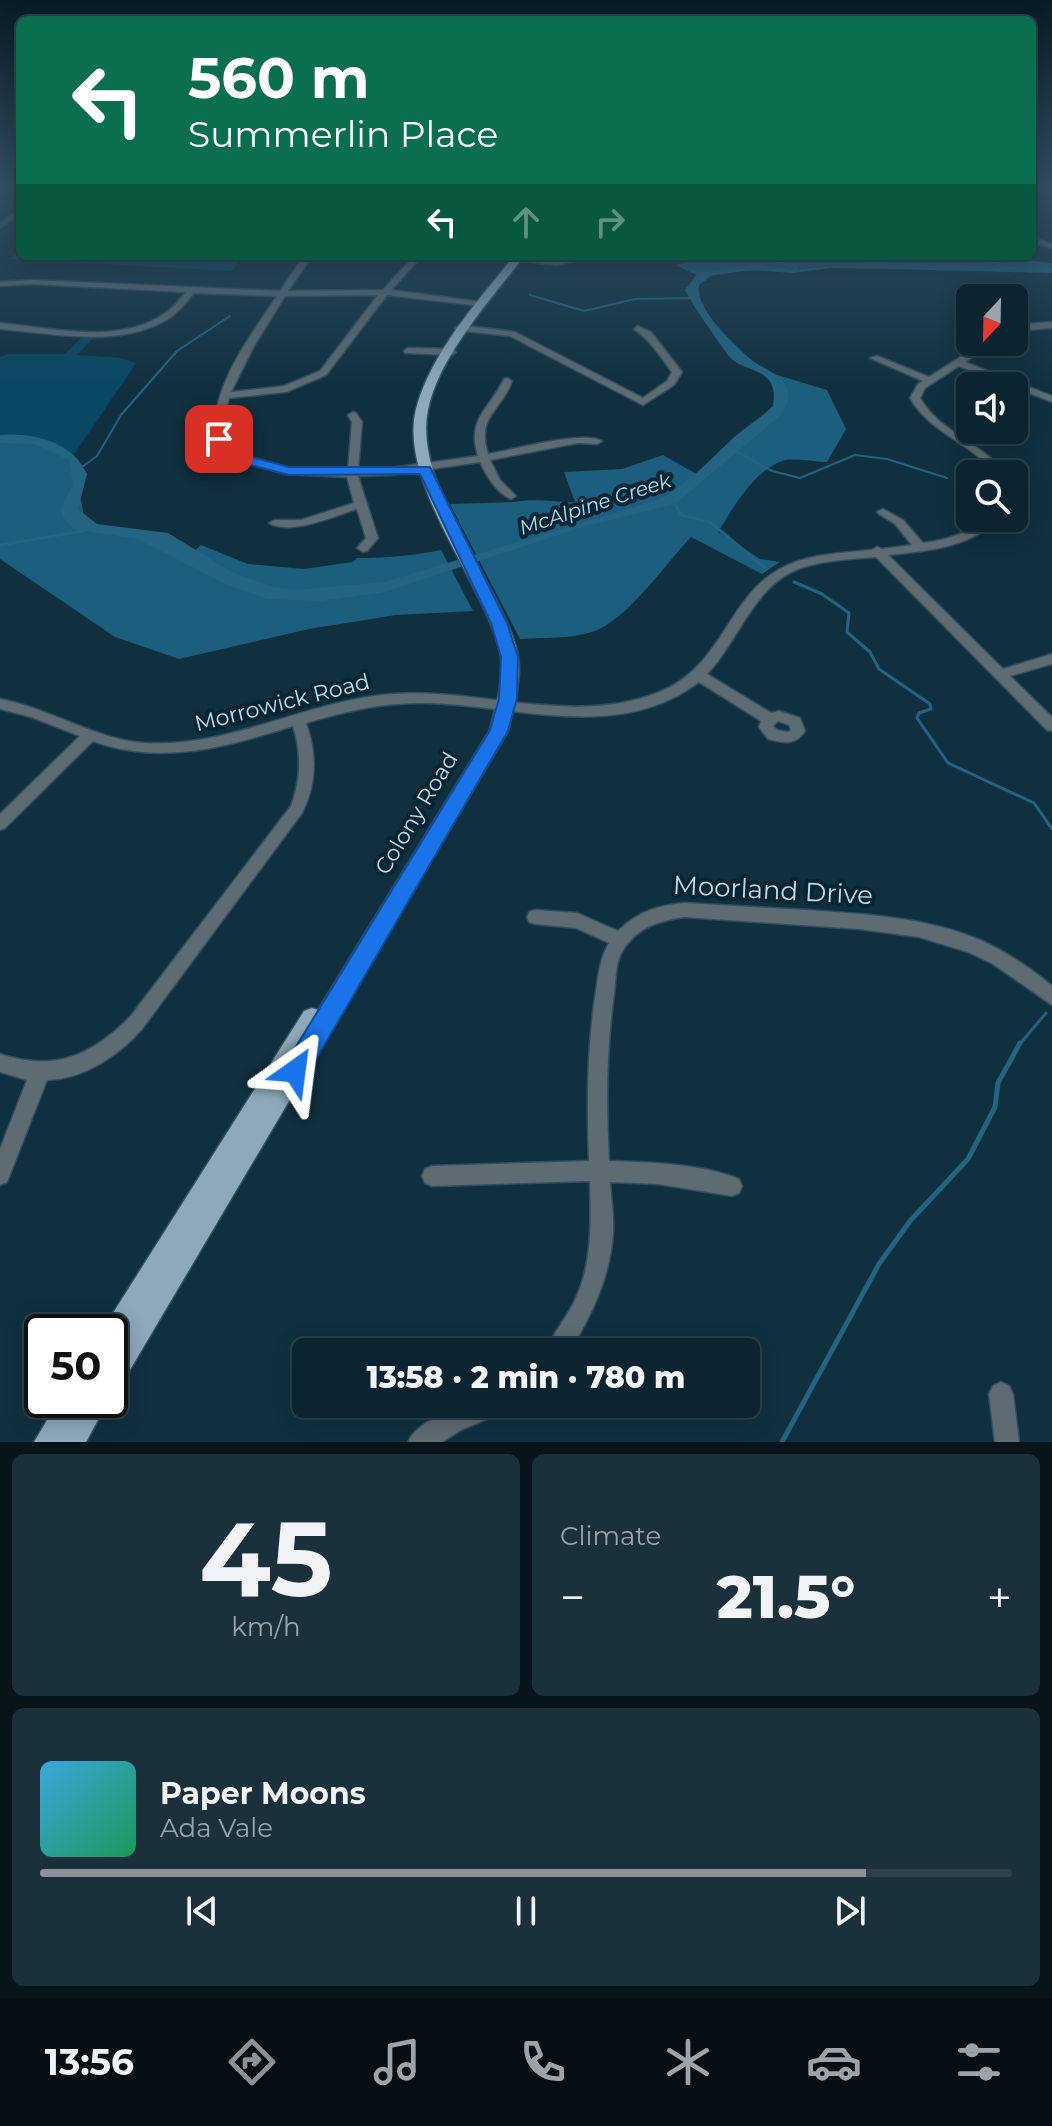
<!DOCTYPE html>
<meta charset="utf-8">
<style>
body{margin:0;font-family:Montserrat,sans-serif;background:#1a303b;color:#f1f3f6;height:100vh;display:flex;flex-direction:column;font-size:30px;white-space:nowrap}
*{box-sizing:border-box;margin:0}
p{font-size:26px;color:#9aa4aa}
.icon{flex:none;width:44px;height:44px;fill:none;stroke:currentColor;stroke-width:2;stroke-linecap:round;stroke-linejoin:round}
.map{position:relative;height:1442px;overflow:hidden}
.panel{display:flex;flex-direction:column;gap:12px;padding:12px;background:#07141a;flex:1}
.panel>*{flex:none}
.guide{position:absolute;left:16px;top:16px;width:1020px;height:244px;border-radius:12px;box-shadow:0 4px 20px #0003,0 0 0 2px #2c414b;background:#0b6e4f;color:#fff;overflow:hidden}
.needle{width:52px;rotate:202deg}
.tools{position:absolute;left:956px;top:284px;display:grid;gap:16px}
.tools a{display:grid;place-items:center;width:72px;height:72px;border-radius:12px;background:#0c242f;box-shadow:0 4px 20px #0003,0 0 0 2px #2c414b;font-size:40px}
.speed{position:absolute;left:24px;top:1314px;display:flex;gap:16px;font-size:40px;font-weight:700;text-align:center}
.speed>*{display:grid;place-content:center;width:104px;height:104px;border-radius:50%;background:#0c242f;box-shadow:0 4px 20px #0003,0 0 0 2px #2c414b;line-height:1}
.speed .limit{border:4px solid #111;border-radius:12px;background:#fff;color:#111}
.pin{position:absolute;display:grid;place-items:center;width:68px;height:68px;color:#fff;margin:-34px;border-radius:16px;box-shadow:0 4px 12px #0006}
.me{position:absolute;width:88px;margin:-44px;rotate:31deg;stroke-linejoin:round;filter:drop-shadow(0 0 6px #0008)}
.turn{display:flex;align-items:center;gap:28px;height:168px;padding:0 40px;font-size:36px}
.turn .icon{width:104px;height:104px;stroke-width:2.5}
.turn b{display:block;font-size:56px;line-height:68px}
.lanes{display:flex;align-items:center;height:76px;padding:0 40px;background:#0003;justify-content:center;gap:40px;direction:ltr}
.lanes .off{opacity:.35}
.big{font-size:60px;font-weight:800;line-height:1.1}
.panel .tile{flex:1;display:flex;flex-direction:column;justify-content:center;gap:12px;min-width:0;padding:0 28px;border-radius:12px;background:#1a303b}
.panel .dial{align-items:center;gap:0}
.dial b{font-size:104px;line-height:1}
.song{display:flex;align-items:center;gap:24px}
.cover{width:96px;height:96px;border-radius:12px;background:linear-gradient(135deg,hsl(200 70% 55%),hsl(150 70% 35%))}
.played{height:8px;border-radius:4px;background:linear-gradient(90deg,#8c9099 85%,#2c414b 85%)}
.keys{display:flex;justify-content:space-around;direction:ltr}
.heat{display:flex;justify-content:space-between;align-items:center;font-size:44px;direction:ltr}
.panel .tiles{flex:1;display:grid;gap:12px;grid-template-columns:1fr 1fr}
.tile:last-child{grid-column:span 2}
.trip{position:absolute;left:292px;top:1338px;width:468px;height:80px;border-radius:12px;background:#0c242f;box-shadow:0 4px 20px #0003,0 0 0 2px #2c414b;font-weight:800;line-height:80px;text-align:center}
.menu{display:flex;height:128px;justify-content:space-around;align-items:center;background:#050e13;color:#9aa4aa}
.menu .icon{width:56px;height:56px}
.menu .current{color:#8c9099}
.menu b{font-size:36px;color:#f1f3f6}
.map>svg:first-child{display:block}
.green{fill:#084864}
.forest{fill:#1c5e7d}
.water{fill:#236483}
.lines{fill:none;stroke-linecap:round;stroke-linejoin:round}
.stream-far2{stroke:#236483;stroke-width:2}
.stream-far1{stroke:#236483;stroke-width:3}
.stream{stroke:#236483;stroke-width:5}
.minor-casing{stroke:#314e5d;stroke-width:3}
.major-casing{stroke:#314e5d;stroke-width:3}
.minor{fill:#5d6b73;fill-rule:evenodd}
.major{fill:#8da9ba;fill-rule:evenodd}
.route{fill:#1a73e8;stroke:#114b97;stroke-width:2}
.labels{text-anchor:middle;stroke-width:8;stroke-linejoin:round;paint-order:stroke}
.far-water-label{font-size:20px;font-style:italic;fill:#b5ddf4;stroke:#052635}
.street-label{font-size:22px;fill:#c7d8e3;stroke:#052635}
.near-street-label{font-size:26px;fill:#c7d8e3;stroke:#052635}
</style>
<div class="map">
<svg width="1052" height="1442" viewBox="0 0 1052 1442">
<rect width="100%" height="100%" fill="#10303f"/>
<g class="green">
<polygon points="20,251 20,256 244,256 232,271 9,259"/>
<polygon points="85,334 96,335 77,355 121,358 136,363 71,459 0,439 0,357 7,354 65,354"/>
</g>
<g class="forest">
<polygon points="710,256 989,256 1052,263 1052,269 842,266 744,271 701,277 675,265"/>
<path d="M 751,367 L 827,390 L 846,429 L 827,462 C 814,462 794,457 782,461 C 753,472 733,508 718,532 L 760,559 L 780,562 L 762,574 L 691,537 C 667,563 635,608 605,626 C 582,640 546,637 520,639 L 450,504 L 514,502 C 531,498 556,502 575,502 L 564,472 L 622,469 L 663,455 L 700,476 L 783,406 L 773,378 Z"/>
<path d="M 20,438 C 80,456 75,459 84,519 L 188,557 L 201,545 L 248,564 L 304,569 L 353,562 L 357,558 C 385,558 412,556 441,550 L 473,611 L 396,615 L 309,629 L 179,659 L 115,637 L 0,559 L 0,439 Z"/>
</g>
<path class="water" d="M 872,263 L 1052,268 L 1052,273 L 892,269 L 830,268 L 792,273 L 750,270 L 712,275 L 699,285 C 694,307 731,341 746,355 C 765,374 803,376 782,414 L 675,504 L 582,527 L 385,592 L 321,601 L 267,599 L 226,584 L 137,539 L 74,529 L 62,516 L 61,508 L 73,484 L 69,460 L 35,444 L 0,443 L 0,435 C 33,432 73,442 87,474 L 78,509 L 97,524 L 168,533 L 232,572 L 273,587 L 296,590 L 384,582 L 658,500 C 687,484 705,465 728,443 C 742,429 759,420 773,406 C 780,364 742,375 727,354 C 713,333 697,313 685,290 L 698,273 L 752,265 L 797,269 Z"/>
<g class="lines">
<g class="stream-far2">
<polyline points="765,256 798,269"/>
<polyline points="982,256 1002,267"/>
<polyline points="530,295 584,311 635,299 691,298"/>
<polyline points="734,450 772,471 800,478 855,455 887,459 947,478"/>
<polyline points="82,467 97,456 121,415 177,351 230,316"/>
<polyline points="674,502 676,506"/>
</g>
<g class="stream-far1">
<polyline points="675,504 681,515 710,522 765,568"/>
<polyline points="0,545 83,531"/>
<polyline points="794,582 822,594 849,613 847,632 870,652 879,669 930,704 931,709 919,713 917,718 948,763 1034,803 1052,829"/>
<polyline points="1019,1045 1046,1013"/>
</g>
<polyline class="stream" points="782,1442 879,1264 910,1221 968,1159 995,1107 998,1083 1020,1043"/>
<g class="minor-casing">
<g id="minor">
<polygon points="20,209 20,214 0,228 0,223"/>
<polygon points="1032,238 1052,244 1052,248 1032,242"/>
<path d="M 304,256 L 312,256 L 288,291 L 383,290 L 414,256 L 422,256 L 391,290 L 481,302 L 485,304 L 481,306 L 387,295 L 326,375 L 286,392 L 229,398 L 223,421 L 224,438 L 250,458 L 287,468 L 348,470 L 352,422 L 348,415 L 353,412 L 356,413 L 362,422 L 358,470 L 390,468 L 478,456 C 466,418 490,409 504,379 L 507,378 L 512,381 C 501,412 476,416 488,454 C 513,450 583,430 602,441 L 597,444 L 578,443 L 490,460 L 500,480 L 516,496 L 511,499 C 496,492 487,477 480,462 L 390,475 L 358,476 L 378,538 L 367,551 L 363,552 L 357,548 L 366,538 L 357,509 C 334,516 290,536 269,523 L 275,520 L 301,520 L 354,503 L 347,477 L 286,474 L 243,462 L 214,439 C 211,387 249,338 277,296 L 194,293 C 186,302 178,313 168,319 C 118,349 54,333 0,329 L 0,323 C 51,328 119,345 164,314 C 173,309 179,300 186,292 L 32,284 L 0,286 L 0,282 L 32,280 L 280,291 ZM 378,295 L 320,371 L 284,386 L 231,392 L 254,346 L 285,296 Z"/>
<polygon points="509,256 557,261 581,256 596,256 557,265 512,260 509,260"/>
<polygon points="1052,322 1052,328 1014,331 1014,325"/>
<path d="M 459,325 L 515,332 L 643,398 L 667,381 L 672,372 C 660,356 650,340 634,329 L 638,326 L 651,332 L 682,372 L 674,385 L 643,405 L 510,336 L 456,330 L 455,328 Z"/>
<path d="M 984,342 L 994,342 L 965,362 L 1052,396 L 1052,402 L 959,366 L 925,388 L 920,398 C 939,432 983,443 1006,474 L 996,474 C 971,443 930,433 910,398 L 918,384 L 923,381 L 870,358 L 877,356 L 929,377 Z"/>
<polygon points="408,348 452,349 456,352 452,355 405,353 404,351"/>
<path d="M 883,509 L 903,520 L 923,543 C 946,540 968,534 986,518 L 998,518 C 971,548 926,551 888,555 L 1003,669 L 1052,654 L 1052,664 L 1010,676 L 1052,717 L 1052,731 L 1047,730 L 876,557 C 852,559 825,560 801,568 C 754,584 739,641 707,674 L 771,713 L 779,711 L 800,718 L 805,731 C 795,746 784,743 768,739 L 759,727 L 761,721 L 699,682 C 618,743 516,705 426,703 C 385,702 345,711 306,723 C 317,754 317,783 302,813 L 142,1029 C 118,1056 84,1079 47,1080 L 7,1182 L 0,1185 L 0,1149 L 27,1080 L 0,1072 L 0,1054 C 54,1072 91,1056 130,1017 L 291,806 C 301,779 302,754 293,726 C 227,747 160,766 93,741 L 5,828 L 0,830 L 0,814 L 80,736 L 31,717 L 0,709 L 0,699 C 49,708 94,739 144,743 C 231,748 308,700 393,694 C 481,688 571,726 657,693 C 722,669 726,600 778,570 C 805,554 841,553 872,550 L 877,547 L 882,549 L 912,545 L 895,524 L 879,514 L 877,512 ZM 778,721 L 789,725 L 791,730 L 788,732 L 777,730 L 773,726 Z"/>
<path d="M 684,903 C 725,905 765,908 806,910 C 864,914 926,917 980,940 C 1007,952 1030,968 1052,986 L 1052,1005 L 993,964 L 968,952 L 919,937 L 859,929 L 684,917 C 660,921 640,926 625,947 C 615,960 616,978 614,994 C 606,1051 606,1104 609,1161 C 648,1162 703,1164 739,1179 L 742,1186 L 739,1193 L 732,1196 L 658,1184 L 610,1182 C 611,1198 614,1216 613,1233 C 610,1277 592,1315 569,1352 L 545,1352 C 552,1335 565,1320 573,1304 C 593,1266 591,1222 590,1181 L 432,1186 L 425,1183 L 422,1176 L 425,1169 L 432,1166 L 589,1161 C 587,1105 587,1052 595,998 C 598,979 599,960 609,943 L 576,928 L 535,924 L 529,922 L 527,917 L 529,912 L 535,910 L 577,913 L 618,931 C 639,911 656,906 684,903 Z"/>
<polygon points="1001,1382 1009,1386 1013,1394 1019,1442 995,1442 989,1394 993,1386"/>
<path d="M 466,1404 L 507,1404 L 503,1412 L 461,1430 L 442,1442 L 408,1442 C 416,1423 447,1412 466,1404 Z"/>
</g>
</g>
<g class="major-casing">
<g id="major">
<path d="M 514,256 L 524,256 C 491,300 439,356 428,410 C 413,486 496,577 516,647 C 524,675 514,704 508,731 L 121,1385 L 110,1389 L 110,1332 L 101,1332 L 304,1011 L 312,1008 L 318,1010 L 490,730 C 496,703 507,674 499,647 C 480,579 398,481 416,409 C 431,352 478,301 514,256 Z"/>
<polygon points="59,1400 109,1400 86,1442 34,1442"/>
</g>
</g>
<use href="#minor" class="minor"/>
<use href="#major" class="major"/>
</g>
<linearGradient id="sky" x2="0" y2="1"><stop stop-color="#091a23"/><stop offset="0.48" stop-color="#314e63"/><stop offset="1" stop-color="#314e63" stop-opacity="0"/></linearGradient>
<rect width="1052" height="388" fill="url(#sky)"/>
<polygon class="route" points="215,436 224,436 248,456 289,467 430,467 507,623 518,657 517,698 508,731 304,1080 295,1084 286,1080 282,1071 286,1063 490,730 499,698 501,657 491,623 420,474 289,475 238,462 215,442"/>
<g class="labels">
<g class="far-water-label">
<text transform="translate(595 504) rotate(-18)" y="7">McAlpine Creek</text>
</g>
<g class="street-label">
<text transform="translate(282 702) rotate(-14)" y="8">Morrowick Road</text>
<text transform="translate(416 813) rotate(-59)" y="8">Colony Road</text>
</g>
<g class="near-street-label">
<text transform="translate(773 890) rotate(3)" y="9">Moorland Drive</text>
</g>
</g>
</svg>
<div class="tools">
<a><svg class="needle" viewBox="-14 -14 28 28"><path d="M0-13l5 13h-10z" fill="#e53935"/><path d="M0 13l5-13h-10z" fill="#9aa4aa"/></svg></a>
<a><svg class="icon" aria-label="sound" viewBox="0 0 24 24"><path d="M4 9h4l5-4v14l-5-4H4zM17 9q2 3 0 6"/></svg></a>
<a><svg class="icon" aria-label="search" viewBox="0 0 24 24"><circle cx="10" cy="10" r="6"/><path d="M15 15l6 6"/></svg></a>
</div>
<div class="speed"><div class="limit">50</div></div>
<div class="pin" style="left:219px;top:439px;background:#d93025"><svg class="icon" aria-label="arrive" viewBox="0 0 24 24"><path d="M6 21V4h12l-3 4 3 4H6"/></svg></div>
<svg class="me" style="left:295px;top:1071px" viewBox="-20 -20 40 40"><path d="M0-17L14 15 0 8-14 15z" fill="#1a73e8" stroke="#fff" stroke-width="4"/></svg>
<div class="trip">13:58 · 2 min · 780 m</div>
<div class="guide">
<div class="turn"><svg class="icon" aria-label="left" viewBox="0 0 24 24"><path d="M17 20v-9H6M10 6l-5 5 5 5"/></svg><div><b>560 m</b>Summerlin Place</div></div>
<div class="lanes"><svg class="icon" aria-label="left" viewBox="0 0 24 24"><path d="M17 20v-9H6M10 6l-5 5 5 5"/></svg><svg class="icon off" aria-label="ahead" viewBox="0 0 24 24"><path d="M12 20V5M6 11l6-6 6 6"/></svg><svg class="icon off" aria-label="right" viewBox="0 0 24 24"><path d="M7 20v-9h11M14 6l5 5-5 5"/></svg></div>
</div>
</div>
<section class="panel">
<div class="tiles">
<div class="tile dial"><b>45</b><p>km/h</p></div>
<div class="tile"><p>Climate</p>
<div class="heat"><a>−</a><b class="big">21.5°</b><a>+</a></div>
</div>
<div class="tile">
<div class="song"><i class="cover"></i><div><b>Paper Moons</b><p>Ada Vale</p></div></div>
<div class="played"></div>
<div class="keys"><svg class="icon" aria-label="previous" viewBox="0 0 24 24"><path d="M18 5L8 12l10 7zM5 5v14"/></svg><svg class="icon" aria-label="pause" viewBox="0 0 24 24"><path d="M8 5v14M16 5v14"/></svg><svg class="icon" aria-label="next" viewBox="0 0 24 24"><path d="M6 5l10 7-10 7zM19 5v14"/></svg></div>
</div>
</div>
</section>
<nav class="menu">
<b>13:56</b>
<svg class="icon current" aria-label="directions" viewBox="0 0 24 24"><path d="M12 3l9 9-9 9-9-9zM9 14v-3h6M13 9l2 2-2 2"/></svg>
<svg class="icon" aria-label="music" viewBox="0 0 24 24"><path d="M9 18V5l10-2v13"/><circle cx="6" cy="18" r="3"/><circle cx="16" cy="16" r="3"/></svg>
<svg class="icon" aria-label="phone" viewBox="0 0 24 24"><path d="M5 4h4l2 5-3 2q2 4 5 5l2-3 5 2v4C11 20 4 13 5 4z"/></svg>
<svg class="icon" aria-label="climate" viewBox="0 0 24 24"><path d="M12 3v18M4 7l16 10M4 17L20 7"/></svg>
<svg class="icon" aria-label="car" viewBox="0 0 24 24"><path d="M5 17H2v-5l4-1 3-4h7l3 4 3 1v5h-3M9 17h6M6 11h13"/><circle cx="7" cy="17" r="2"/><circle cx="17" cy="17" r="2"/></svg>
<svg class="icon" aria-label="filters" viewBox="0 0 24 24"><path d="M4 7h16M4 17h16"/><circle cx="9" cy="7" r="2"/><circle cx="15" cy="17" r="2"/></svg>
</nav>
